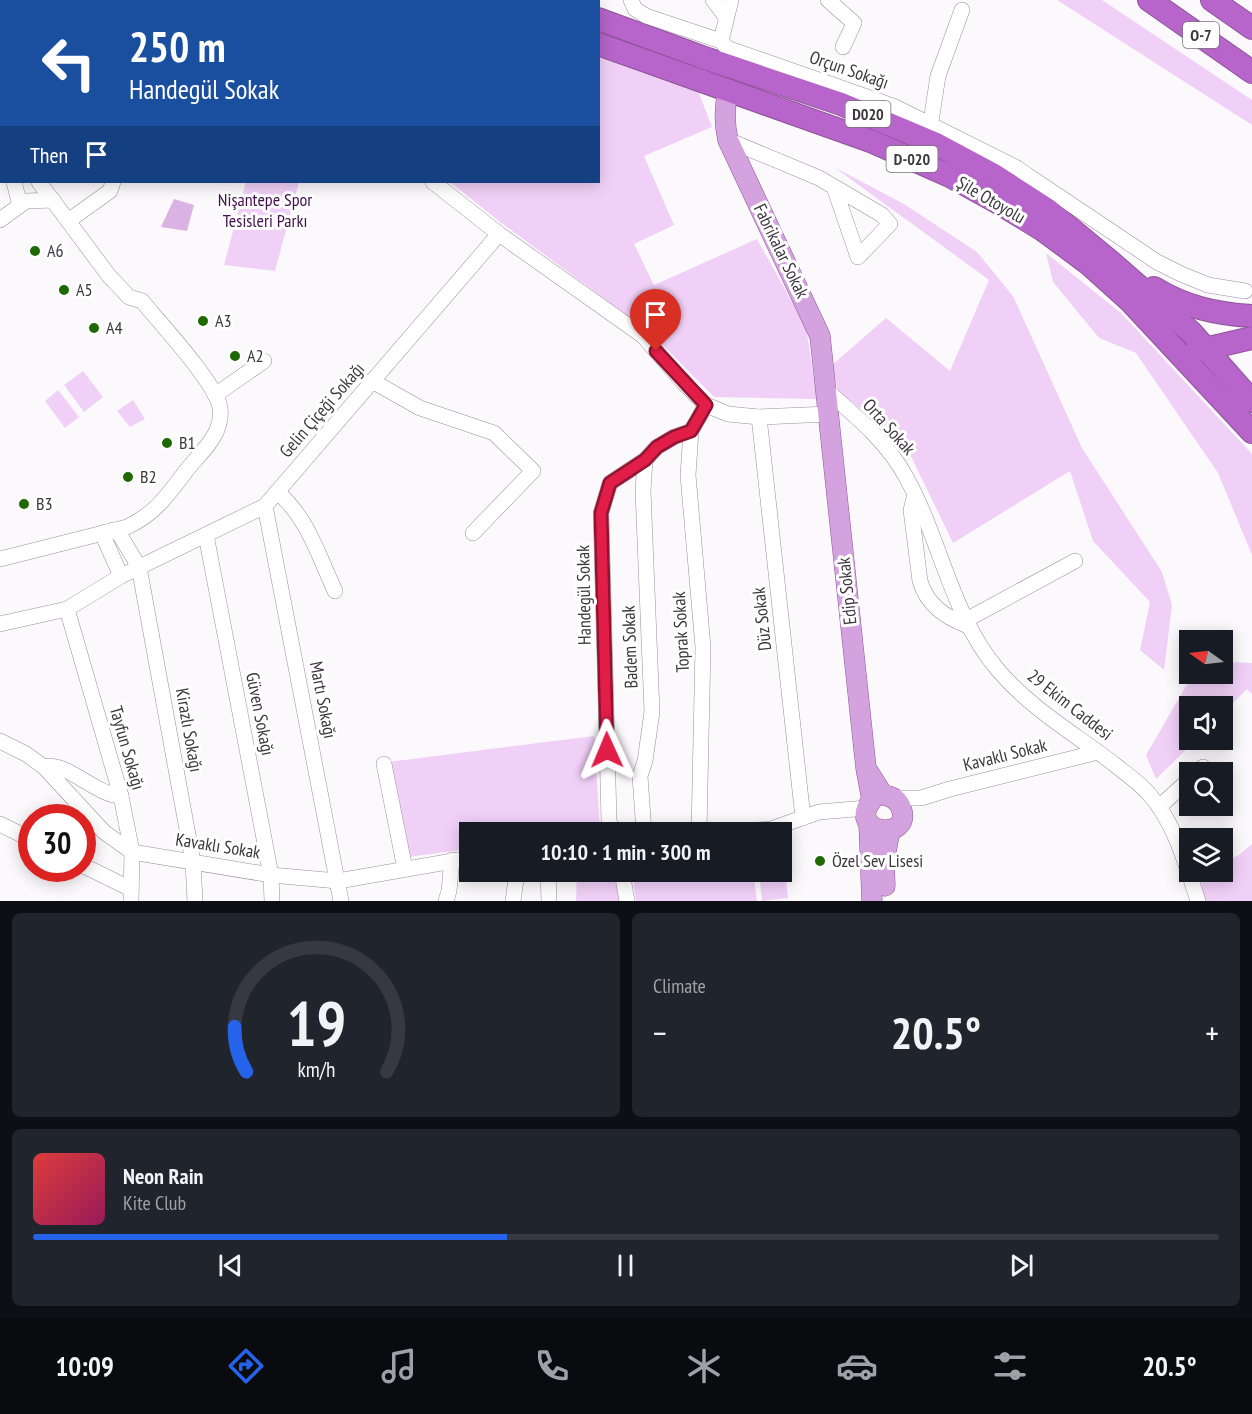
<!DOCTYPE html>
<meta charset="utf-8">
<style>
body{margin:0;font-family:"PT Sans Narrow",sans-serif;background:#20242c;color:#f1f3f6;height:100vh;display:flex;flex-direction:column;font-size:22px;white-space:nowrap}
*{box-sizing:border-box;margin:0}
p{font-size:20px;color:#9ea1a6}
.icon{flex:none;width:33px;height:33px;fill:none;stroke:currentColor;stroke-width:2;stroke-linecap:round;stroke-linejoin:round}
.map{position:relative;height:901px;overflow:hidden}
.drawer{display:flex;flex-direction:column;gap:12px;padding:12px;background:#0d0f14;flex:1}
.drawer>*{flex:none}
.top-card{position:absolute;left:0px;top:0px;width:600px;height:183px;box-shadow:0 3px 15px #0003;background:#1a4fa0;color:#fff;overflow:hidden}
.needle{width:39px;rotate:284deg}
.fabs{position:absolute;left:1179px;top:630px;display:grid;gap:12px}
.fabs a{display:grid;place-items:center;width:54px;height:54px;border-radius:0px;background:#171b24;box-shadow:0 3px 15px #0003;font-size:30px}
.speed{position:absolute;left:18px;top:804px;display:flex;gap:12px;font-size:30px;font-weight:700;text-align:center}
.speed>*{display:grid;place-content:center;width:78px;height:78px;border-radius:50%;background:#171b24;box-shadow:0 3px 15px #0003;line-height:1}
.speed .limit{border:9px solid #d22;background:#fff;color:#111}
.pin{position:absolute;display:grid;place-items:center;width:51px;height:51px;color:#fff;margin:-62px -26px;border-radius:50% 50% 50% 0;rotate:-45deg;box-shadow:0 0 6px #0007}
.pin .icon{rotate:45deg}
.me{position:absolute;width:66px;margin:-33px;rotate:359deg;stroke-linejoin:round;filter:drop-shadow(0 0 4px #0008)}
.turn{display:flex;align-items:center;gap:21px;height:126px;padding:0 30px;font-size:27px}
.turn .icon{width:78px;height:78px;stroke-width:2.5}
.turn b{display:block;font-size:42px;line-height:51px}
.then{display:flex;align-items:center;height:57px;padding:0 30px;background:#0003;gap:12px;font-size:22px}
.big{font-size:45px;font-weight:600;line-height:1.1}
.drawer .card{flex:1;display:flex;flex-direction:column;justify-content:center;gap:9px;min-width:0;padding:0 21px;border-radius:9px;background:#20242c}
.drawer .dial{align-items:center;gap:0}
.dial svg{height:156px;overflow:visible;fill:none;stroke:#363941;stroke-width:7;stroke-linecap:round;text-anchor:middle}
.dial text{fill:#f1f3f6;stroke:none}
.song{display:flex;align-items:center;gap:18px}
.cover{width:72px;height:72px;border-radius:9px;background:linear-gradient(135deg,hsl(0 70% 55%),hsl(330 70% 35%))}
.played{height:6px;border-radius:3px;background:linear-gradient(90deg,#2563eb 40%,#363941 40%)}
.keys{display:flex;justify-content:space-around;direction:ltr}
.heat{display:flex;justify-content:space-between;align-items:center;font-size:33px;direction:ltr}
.drawer .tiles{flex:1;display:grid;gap:12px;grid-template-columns:1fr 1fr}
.card:last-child{grid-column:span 2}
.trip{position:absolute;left:459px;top:822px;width:333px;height:60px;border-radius:0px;background:#171b24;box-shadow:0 3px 15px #0003;font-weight:600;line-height:60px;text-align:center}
.tabs{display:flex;height:96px;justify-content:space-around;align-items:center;background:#090b0e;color:#9ea1a6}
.tabs .icon{width:42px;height:42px}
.tabs .current{color:#2563eb}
.tabs b{font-size:27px;color:#f1f3f6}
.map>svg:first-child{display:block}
.green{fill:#f1d0f8}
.water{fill:#dbb2e4}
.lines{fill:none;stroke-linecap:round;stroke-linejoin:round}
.minor-casing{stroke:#9c8d9f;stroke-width:16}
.major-casing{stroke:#8d5599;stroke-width:21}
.highway-casing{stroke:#8d5599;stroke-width:24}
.minor{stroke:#fff;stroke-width:15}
.major{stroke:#d4a3df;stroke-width:20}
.highway{stroke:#b765ca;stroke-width:22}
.route-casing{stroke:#92132f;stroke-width:15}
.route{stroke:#e11d48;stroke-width:10}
.poi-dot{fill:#1f6904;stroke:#fff;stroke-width:2}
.labels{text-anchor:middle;stroke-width:6;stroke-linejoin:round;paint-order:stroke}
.shield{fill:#fff;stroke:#787379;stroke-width:1.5}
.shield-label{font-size:16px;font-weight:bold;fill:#3e373f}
.street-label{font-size:18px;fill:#3e373f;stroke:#fff}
.park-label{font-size:18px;fill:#43124e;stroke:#fff}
.poi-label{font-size:18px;fill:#3e373f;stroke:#fff;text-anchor:start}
</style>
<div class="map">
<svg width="1252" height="901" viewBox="0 0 1252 901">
<rect width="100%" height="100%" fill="#fcf9fd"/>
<g class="green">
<polygon points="1057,0 1102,0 1252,100 1252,125"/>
<polygon points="599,54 697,88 712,127 644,156 674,225 634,244 654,285 757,239 806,327 817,399 714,397 650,332 500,222 450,182 598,182"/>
<polygon points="834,167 904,204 977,252 1013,296 1082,448 1162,572 1172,605 1164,670 1140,650 1150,602 1093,541 1070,471 953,543 904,442 838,391 832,365 886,318 950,371 989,280"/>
<polygon points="246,182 299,182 275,271 224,265"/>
<polygon points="1046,253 1121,313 1252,454 1252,555 1218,473 1136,353 1099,338 1053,282"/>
<polygon points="83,371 103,397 84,412 64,385"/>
<polygon points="58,390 79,417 65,428 45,401"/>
<polygon points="133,400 145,419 130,427 117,411"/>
<polygon points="1228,662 1252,663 1252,694 1247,689 1223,713 1222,706 1190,706 1190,740 1196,740 1156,779 1146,755 1186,686 1201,674 1222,674 1223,663"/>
<polygon points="594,736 600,830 583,832 470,832 469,849 408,857 388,762"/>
<polygon points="782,839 788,898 762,901 759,872 782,872"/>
<polygon points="1252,844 1252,901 1202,901 1201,874 1206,872 1222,872 1223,863 1239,855"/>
<polygon points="577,872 616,872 620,901 576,901"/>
<polygon points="632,872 753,872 757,901 636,901"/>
</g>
<polygon class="water" points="174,199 194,205 187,231 161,227"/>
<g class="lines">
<g class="minor-casing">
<g id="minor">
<polyline points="631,0 635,9 646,16 721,41 727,48 893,106 1017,168 1027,175 1017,190"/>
<polyline points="713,0 726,17"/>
<polyline points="828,0 854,23 843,47"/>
<polyline points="369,2 369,0"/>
<polyline points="721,41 731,0"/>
<polyline points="0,68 2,69"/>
<polyline points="0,129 2,131"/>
<polyline points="929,134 938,76 962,10"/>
<polyline points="728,140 819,178 882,215 890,224 858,257 834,187"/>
<polyline points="0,158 2,160"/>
<polyline points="1027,175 1157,262 1181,274 1208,285 1245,291"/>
<polyline points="14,182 20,205"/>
<polyline points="433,182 499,234 643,336 683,382 706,405 728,414 759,417 829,414"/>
<polyline points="0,220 26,201 53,200"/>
<polyline points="68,221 110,191 113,182"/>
<polyline points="372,381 420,408 494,433 533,471 473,533"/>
<path d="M 827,391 C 857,417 887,442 906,477 C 941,540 951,615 998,670 C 1031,709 1075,734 1114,764 C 1126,774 1139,782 1149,794 C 1175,823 1186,865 1198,901"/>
<polyline points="215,395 264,361"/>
<polyline points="759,417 803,818"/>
<polyline points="691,431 688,475 703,647 699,832"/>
<path d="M 277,492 C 307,516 319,557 335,591"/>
<path d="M 915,495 L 911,510 L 920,581 C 927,605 945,617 968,626"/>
<polyline points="265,506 341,901"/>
<polyline points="113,530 120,535 139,567 193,862 195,901"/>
<polyline points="106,532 104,538 121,576"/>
<polyline points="206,535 271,875 272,901"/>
<path d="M 0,559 L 127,527 C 155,514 168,495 186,471 C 196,458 213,443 218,427 C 220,422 221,413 220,408 C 217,384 159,322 142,301 L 129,297 L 109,276 L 39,182"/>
<polyline points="67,609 121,796 132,852 131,901"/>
<polyline points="966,620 1075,561"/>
<polyline points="0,624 67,609 121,576 265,506 499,234"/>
<polyline points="0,741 26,754 44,767 104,832 132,852 271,875 338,881 470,858"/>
<polyline points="384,764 405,869"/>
<path d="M 44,767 C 67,761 95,795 121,796"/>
<polyline points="1197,772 1203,767"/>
<polyline points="894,798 921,798 950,789 1098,752"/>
<polyline points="1159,807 1190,779"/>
<polyline points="0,824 32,840"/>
<polyline points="614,832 609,821 601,513 610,483 645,460 657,447 674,437 691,431 706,405"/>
<polyline points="644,832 640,776 645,761 652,712 643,491 645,460"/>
<polyline points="731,832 771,829 819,812 867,808"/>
<polyline points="82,865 131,889"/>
<polyline points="548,872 549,901"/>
<polyline points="622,872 627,901"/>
<polyline points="446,901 449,891 452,860"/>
<polyline points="513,901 517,872"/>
</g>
</g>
<g class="major-casing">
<g id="major">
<polyline points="68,2 69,0"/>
<polyline points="0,81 2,79"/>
<path d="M 728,91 C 724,109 724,123 728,140 L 820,336 L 866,768 L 872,800 C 845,834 914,842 901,808 C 898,799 891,796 883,795 L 866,768"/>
<polyline points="869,823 872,901"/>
<polyline points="885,886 884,862 890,830"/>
</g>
</g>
<g class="highway-casing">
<g id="highway">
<polyline points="492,0 496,2"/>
<polyline points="549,0 552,2"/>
<polyline points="1149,0 1252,72"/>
<polyline points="1212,0 1252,28"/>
<polyline points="598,19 702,57 841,104 936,144 994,175 1048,210 1111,262 1191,332 1252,401"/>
<polyline points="598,44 873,142 950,176 997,202 1043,230 1089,264 1130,301 1252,432"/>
<path d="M 1154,288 C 1185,307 1216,314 1252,316"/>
<polyline points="1196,351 1252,338"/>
</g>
</g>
<use href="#minor" class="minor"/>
<use href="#major" class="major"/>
<use href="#highway" class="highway"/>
</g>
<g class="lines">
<g class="route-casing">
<polyline id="route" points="607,750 601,513 610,483 645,460 657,447 674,437 691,431 706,405 656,351"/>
</g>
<use href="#route" class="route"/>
</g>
<g class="poi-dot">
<circle cx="35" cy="251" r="6"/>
<circle cx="64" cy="290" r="6"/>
<circle cx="203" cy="321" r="6"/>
<circle cx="94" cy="328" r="6"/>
<circle cx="235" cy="356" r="6"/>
<circle cx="167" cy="443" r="6"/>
<circle cx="128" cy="477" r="6"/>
<circle cx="24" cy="504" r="6"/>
<circle cx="820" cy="861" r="6"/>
</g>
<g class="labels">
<g class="shield">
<rect x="1183" y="22" width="36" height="26" rx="4.5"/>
<rect x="845.5" y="101" width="45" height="26" rx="4.5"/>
<rect x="886.5" y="146" width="51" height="26" rx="4.5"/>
</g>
<g class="shield-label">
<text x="1201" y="41">O-7</text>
<text x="868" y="120">D020</text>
<text x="912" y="165">D-020</text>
</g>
<g class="street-label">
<text transform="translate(849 70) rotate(19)" y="6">Orçun Sokağı</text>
<text transform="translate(991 200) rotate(30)" y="6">Şile Otoyolu</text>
<text transform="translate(781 251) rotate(64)" y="6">Fabrikalar Sokak</text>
<text transform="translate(322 410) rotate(-49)" y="6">Gelin Çiçeği Sokağı</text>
<text transform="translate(889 427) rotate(48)" y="6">Orta Sokak</text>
<text transform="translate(847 591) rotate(-96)" y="6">Edip Sokak</text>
<text transform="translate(584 595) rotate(-91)" y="6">Handegül Sokak</text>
<text transform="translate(762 619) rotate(-96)" y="6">Düz Sokak</text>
<text transform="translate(681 632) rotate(-93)" y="6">Toprak Sokak</text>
<text transform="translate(630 647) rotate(-92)" y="6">Badem Sokak</text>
<text transform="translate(323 700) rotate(79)" y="6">Martı Sokağı</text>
<text transform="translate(1070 705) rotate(38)" y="6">29 Ekim Caddesi</text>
<text transform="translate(260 714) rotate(79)" y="6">Güven Sokağı</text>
<text transform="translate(189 730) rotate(80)" y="6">Kirazlı Sokağı</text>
<text transform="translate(127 748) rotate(74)" y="6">Tayfun Sokağı</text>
<text transform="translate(1005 755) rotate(-14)" y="6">Kavaklı Sokak</text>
<text transform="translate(218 846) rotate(9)" y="6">Kavaklı Sokak</text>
</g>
<g class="park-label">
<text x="265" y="206">Nişantepe Spor<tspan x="265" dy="21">Tesisleri Parkı</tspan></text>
</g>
<g class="poi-label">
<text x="47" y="257">A6</text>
<text x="76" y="296">A5</text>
<text x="215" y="327">A3</text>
<text x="106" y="334">A4</text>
<text x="247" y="362">A2</text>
<text x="179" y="449">B1</text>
<text x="140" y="483">B2</text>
<text x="36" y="510">B3</text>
<text x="832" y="867">Özel Sev Lisesi</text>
</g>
</g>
</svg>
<div class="fabs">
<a><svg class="needle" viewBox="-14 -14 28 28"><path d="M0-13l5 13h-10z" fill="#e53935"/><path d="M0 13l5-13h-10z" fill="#9ea1a6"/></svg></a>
<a><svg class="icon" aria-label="sound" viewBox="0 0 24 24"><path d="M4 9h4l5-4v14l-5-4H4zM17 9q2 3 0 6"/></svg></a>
<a><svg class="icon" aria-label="search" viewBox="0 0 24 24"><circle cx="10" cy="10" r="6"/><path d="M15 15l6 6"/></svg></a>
<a><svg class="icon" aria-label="layers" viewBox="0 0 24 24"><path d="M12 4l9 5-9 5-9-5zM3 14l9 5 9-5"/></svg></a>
</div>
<div class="speed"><div class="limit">30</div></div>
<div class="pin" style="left:656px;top:351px;background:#d93025"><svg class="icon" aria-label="arrive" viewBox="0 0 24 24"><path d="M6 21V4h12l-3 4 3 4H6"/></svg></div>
<svg class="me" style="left:607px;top:750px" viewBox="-20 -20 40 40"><path d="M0-17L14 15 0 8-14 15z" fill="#e11d48" stroke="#fff" stroke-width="4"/></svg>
<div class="trip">10:10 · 1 min · 300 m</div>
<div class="top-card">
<div class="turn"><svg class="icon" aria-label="left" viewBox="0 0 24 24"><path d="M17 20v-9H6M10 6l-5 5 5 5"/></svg><div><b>250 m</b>Handegül Sokak</div></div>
<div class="then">Then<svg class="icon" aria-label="arrive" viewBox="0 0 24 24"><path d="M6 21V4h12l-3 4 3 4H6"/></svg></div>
</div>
</div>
<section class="drawer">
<div class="tiles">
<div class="card dial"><svg viewBox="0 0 100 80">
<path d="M14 69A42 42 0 1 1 86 69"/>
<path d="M14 69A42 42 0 0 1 8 46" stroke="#2563eb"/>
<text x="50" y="56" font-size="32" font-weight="700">19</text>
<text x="50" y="72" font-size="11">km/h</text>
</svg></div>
<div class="card"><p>Climate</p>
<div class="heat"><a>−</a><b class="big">20.5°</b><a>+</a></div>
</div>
<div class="card">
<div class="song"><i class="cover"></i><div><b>Neon Rain</b><p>Kite Club</p></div></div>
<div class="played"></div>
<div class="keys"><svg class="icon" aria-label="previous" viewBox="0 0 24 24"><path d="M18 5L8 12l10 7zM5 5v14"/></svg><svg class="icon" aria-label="pause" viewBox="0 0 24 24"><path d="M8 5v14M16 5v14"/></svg><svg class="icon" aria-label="next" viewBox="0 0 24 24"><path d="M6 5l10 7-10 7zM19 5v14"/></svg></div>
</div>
</div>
</section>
<nav class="tabs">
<b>10:09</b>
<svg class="icon current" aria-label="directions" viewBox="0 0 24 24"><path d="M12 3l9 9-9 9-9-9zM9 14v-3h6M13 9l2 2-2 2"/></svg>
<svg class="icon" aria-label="music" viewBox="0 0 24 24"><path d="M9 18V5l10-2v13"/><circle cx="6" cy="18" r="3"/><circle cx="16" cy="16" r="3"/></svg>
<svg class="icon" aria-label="phone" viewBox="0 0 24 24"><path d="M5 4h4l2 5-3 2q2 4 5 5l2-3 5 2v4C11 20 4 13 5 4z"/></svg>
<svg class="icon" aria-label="climate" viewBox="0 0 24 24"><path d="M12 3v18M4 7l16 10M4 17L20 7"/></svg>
<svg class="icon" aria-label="car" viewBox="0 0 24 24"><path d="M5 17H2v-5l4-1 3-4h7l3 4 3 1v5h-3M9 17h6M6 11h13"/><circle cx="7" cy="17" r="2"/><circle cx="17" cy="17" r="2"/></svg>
<svg class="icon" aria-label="filters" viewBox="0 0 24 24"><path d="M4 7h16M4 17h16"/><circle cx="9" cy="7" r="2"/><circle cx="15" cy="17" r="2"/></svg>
<b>20.5°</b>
</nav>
